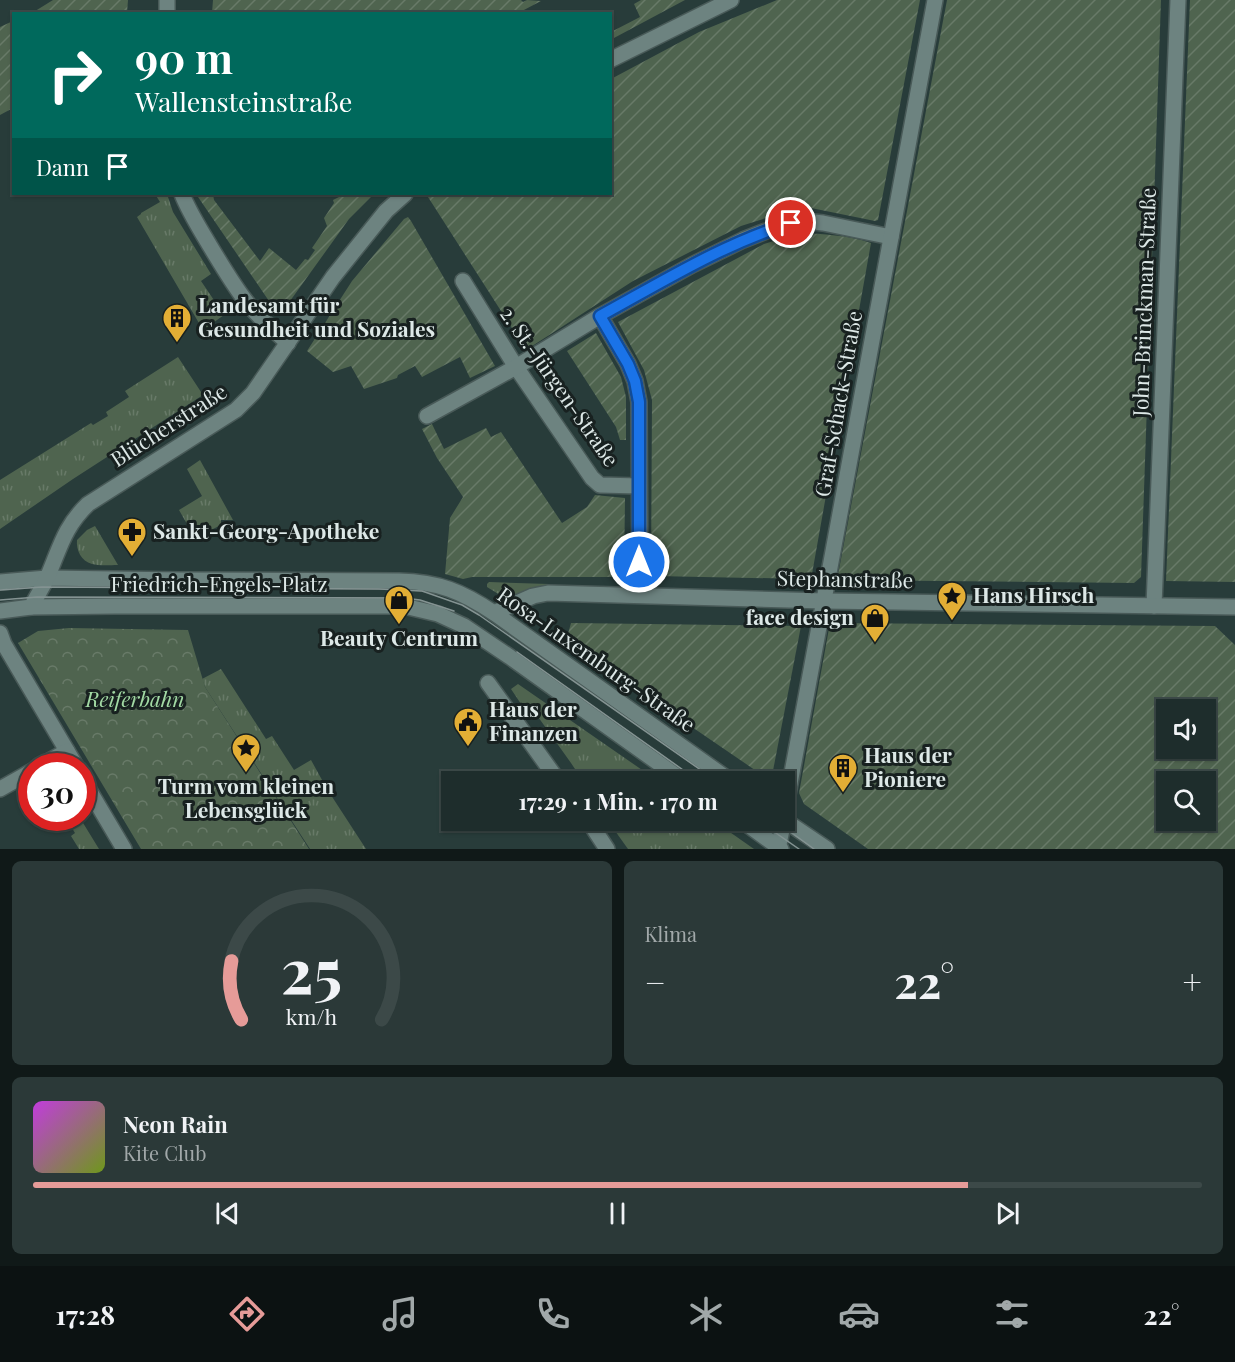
<!DOCTYPE html>
<html lang="de">
<meta charset="utf-8">
<style>
body{margin:0;font-family:"Playfair Display",serif;background:#2b3938;color:#f1f3f6;height:100vh;display:flex;flex-direction:column;font-size:22px;white-space:nowrap}
*{box-sizing:border-box;margin:0}
p{font-size:20px;color:#a1a8a9}
.icon{flex:none;width:33px;height:33px;fill:none;stroke:currentColor;stroke-width:2;stroke-linecap:round;stroke-linejoin:round}
.map{position:relative;height:849px;overflow:hidden}
.side{display:flex;flex-direction:column;gap:12px;padding:12px;background:#101918;flex:1}
.side>*{flex:none}
.banner{position:absolute;left:12px;top:12px;width:600px;height:183px;border-radius:0px;box-shadow:0 2px 4px #0004,0 0 0 2px #3c4948;background:#00695c;color:#fff;overflow:hidden}
.tools{position:absolute;left:1156px;top:699px;display:grid;gap:12px}
.tools a{display:grid;place-items:center;width:60px;height:60px;border-radius:0px;background:#1e2d2c;box-shadow:0 2px 4px #0004,0 0 0 2px #3c4948;font-size:30px}
.speed{position:absolute;left:18px;top:753px;display:flex;gap:12px;font-size:30px;font-weight:700;text-align:center}
.speed>*{display:grid;place-content:center;width:78px;height:78px;border-radius:50%;background:#1e2d2c;box-shadow:0 2px 4px #0004,0 0 0 2px #3c4948;line-height:1}
.speed .limit{border:9px solid #d22;background:#fff;color:#111}
.pin{position:absolute;display:grid;place-items:center;width:51px;height:51px;color:#fff;margin:-26px;border:3px solid #fff;border-radius:50%;box-shadow:0 2px 6px #0007}
.me{position:absolute;width:66px;margin:-33px;rotate:0deg;stroke-linejoin:round;filter:drop-shadow(0 0 4px #0008)}
.turn{display:flex;align-items:center;gap:21px;height:126px;padding:0 24px;font-size:27px}
.turn .icon{width:78px;height:78px;stroke-width:2.5}
.turn b{display:block;font-size:42px;line-height:51px}
.then{display:flex;align-items:center;height:57px;padding:0 24px;background:#0003;gap:12px;font-size:22px}
.big{font-size:45px;font-weight:700;line-height:1.1}
.side .widget{flex:1;display:flex;flex-direction:column;justify-content:center;gap:9px;min-width:0;padding:0 21px;border-radius:9px;background:#2b3938}
.side .dial{align-items:center;gap:0}
.dial svg{height:156px;overflow:visible;fill:none;stroke:#3c4948;stroke-width:7;stroke-linecap:round;text-anchor:middle}
.dial text{fill:#f1f3f6;stroke:none}
.song{display:flex;align-items:center;gap:18px}
.cover{width:72px;height:72px;border-radius:9px;background:linear-gradient(135deg,hsl(290 70% 55%),hsl(80 70% 35%))}
.played{height:6px;border-radius:3px;background:linear-gradient(90deg,#e69b98 80%,#3c4948 80%)}
.keys{display:flex;justify-content:space-around;direction:ltr}
.heat{display:flex;justify-content:space-between;align-items:center;font-size:33px;direction:ltr}
.side .tiles{flex:1;display:grid;gap:12px;grid-template-columns:1fr 1fr}
.widget:last-child{grid-column:span 2}
.trip{position:absolute;left:441px;top:771px;width:354px;height:60px;border-radius:0px;background:#1e2d2c;box-shadow:0 2px 4px #0004,0 0 0 2px #3c4948;font-weight:700;line-height:60px;text-align:center}
.tabs{display:flex;height:96px;justify-content:space-around;align-items:center;background:#0c1212;color:#a1a8a9}
.tabs .icon{width:42px;height:42px}
.tabs .selected{color:#e69b98}
.tabs b{font-size:27px;color:#f1f3f6}
.map>svg:first-child{display:block}
.grass{fill:url(#grass-tufts)}
.park{fill:url(#park-crowns)}
.garden{fill:url(#garden-furrows);fill-rule:evenodd}
.lines{fill:none;stroke-linecap:round;stroke-linejoin:round}
.minor-casing{stroke:#495a58;stroke-width:18}
.tertiary-casing{stroke:#495a58;stroke-width:18}
.minor{stroke:#6d8380;stroke-width:15}
.tertiary{stroke:#6d8380;stroke-width:15}
.tram{stroke:#849392;stroke-width:1.5}
.route-casing{stroke:#114b97;stroke-width:15}
.route{stroke:#1a73e8;stroke-width:10}
.labels{text-anchor:middle;stroke-width:6;stroke-linejoin:round;paint-order:stroke}
.street-label{font-size:21px;fill:#dde8e7;stroke:#182120}
.poi-label{font-size:21px;font-weight:bold;fill:#dde8e7;stroke:#182120;text-anchor:start}
.park-label{font-size:21px;font-style:italic;fill:#a2daa4;stroke:#182120}
</style>
<div class="map">
<svg width="1235" height="849" viewBox="0 0 1235 849">
<defs>
<pattern id="grass-tufts" width="24" height="20" patternUnits="userSpaceOnUse" patternTransform="scale(1.5)"><rect width="24" height="20" fill="#4f644f"/><path d="M3 7l-1-3M5 7V3M7 7l1-3M15 17l-1-3M17 17v-4M19 17l1-3" fill="none" stroke="#687a68"/></pattern>
<pattern id="park-crowns" width="20" height="18" patternUnits="userSpaceOnUse" patternTransform="scale(1.5)"><rect width="20" height="18" fill="#4f644f"/><path d="M2 6a3 3 0 1 1 6 0M12 15a3 3 0 1 1 6 0" fill="none" stroke="#687a68"/></pattern>
<pattern id="garden-furrows" width="10" height="10" patternUnits="userSpaceOnUse" patternTransform="scale(1.5)"><rect width="10" height="10" fill="#4f644f"/><path d="M-1 1l2-2M0 10L10 0M9 11l2-2" fill="none" stroke="#687a68"/></pattern>
</defs>
<rect width="100%" height="100%" fill="#283c3a"/>
<g class="grass">
<polygon points="155,194 167,194 173,212 211,274 201,281 224,315 203,330 137,217 141,214 141,213 160,202"/>
<polygon points="178,357 203,395 73,479 0,529 0,480 91,423 93,425 108,416 106,412 129,397 125,391"/>
<polygon points="200,460 233,520 221,520 221,525 195,538 179,510 202,496 187,469"/>
<path d="M 95,526 L 118,565 C 110,565 99,566 92,564 C 81,561 76,550 77,540 L 87,530 Z"/>
<polygon points="489,582 549,584 549,587 505,598 487,587 487,584"/>
<polygon points="221,669 266,739 272,736 294,770 311,760 327,789 366,849 310,849 205,687 202,679"/>
<polygon points="518,684 658,781 583,781 571,763 531,707 525,710 511,689"/>
<polygon points="66,818 80,818 99,849 79,849 71,836 75,833"/>
<polygon points="608,821 714,821 754,849 628,849"/>
</g>
<polygon class="park" points="69,628 188,630 205,687 309,849 141,849 18,643 38,631"/>
<g class="garden">
<polygon points="53,0 128,0 127,13 32,13"/>
<polygon points="213,0 521,0 523,2 527,0 541,1 522,11 523,14 212,13"/>
<polygon points="641,0 685,0 614,38 611,32 640,17 634,4"/>
<polygon points="777,0 920,0 878,220 875,221 811,208 791,210 741,226 633,281 526,350 428,197 432,194 610,194 611,79 699,32"/>
<polygon points="947,0 1161,0 1141,577 1134,583 837,580"/>
<polygon points="1190,0 1235,0 1235,582 1166,581"/>
<polygon points="13,21 13,108 0,115 0,27"/>
<polygon points="196,194 213,194 214,200 260,261 269,248 296,270 305,259 308,260 315,250 312,248 327,226 324,218 334,203 333,200 341,196 343,197 349,194 370,194 372,196 349,219 285,308 271,304"/>
<polygon points="408,217 411,221 495,366 470,378 460,357 422,377 415,366 398,375 397,378 364,389 351,366 333,372 307,351 352,281 404,219"/>
<path d="M 799,233 C 823,234 848,235 871,243 L 812,574 L 807,579 L 654,576 L 651,573 L 652,400 L 644,370 L 618,322 L 764,244 Z"/>
<polygon points="596,333 621,377 626,397 626,440 620,440 616,427 567,351"/>
<polygon points="432,424 444,449 486,428 491,437 501,432 562,523 587,507 595,495 625,498 624,577 472,577 463,579 445,574 450,518 463,497 437,458 422,429"/>
<polygon points="571,623 801,626 771,781 566,641"/>
<path d="M 830,623 L 1215,626 L 1235,645 L 1235,849 L 868,849 L 804,804 L 799,793 ZM 1167,710 L 1206,710 L 1206,748 L 1167,748 ZM 1167,782 L 1206,782 L 1206,820 L 1167,820 Z"/>
</g>
<g class="lines">
<g class="minor-casing">
<g id="minor">
<polyline points="167,14 167,0"/>
<path d="M 182,194 C 189,212 200,229 210,246 C 221,264 232,283 245,300 C 257,316 273,330 288,343"/>
<polyline points="463,281 516,367 592,478 600,485 639,486"/>
<polyline points="600,316 628,364 635,381 639,402 640,594"/>
<polyline points="427,416 516,367 600,316 692,265 743,240 766,231 791,223 804,221 823,223 891,237"/>
<polyline points="1154,606 1178,0"/>
<polyline points="494,613 533,596 548,593 824,601 1235,607"/>
<polyline points="0,633 4,644 76,766"/>
<polyline points="488,683 559,782"/>
<polyline points="40,766 67,751"/>
<polyline points="82,778 124,849"/>
<polyline points="0,789 32,771"/>
<polyline points="784,816 935,0"/>
<polyline points="588,820 607,849"/>
<polyline points="778,849 784,820"/>
</g>
</g>
<g class="tertiary-casing">
<g id="tertiary">
<polyline points="610,60 731,0"/>
<path d="M 0,582 L 47,578 L 181,580 L 399,581 C 439,582 461,591 494,613 L 732,782"/>
<path d="M 31,607 C 36,598 42,588 47,578 C 60,548 64,527 88,504 L 236,410 L 253,393 L 333,277 L 386,211 L 405,194"/>
<polyline points="0,611 31,607 115,606 404,606 438,614 464,626 510,657 685,782"/>
<polyline points="741,820 781,849"/>
<polyline points="784,820 827,849"/>
</g>
</g>
<use href="#minor" class="minor"/>
<use href="#tertiary" class="tertiary"/>
<g class="tram">
<polyline points="0,590 42,587 379,589 422,591 462,605 479,615 718,782"/>
<polyline points="0,600 37,597 404,598 420,600 454,611"/>
<polyline points="517,652 700,782"/>
<polyline points="757,820 799,849"/>
<polyline points="792,833 814,849"/>
</g>
</g>
<g class="lines">
<g class="route-casing">
<path id="route" d="M 639,562 L 639,402 L 635,381 L 628,364 L 600,316 C 662,282 723,244 791,223"/>
</g>
<use href="#route" class="route"/>
</g>
<defs>
<g id="building-pin" transform="scale(1.5)"><path d="M0 17L-7.5 6A9.5 9.5 0 1 1 7.5 6Z" fill="#e3ae35" stroke="#182120"/><path d="M-4-6H4V6H1V3H-1V6H-4ZM-2.5-4.3h1.7v1.8h-1.7ZM.8-4.3h1.7v1.8H.8ZM-2.5-1h1.7V.8h-1.7ZM.8-1h1.7V.8H.8Z" fill="#111"/></g>
<g id="pharmacy-pin" transform="scale(1.5)"><path d="M0 17L-7.5 6A9.5 9.5 0 1 1 7.5 6Z" fill="#e3ae35" stroke="#182120"/><path d="M-2-6h4v4h4v4h-4v4h-4v-4h-4v-4h4Z" fill="#111"/></g>
<g id="sight-pin" transform="scale(1.5)"><path d="M0 17L-7.5 6A9.5 9.5 0 1 1 7.5 6Z" fill="#e3ae35" stroke="#182120"/><path d="M0-6L1.8-2.2L6-1.7L2.9 1.2L3.7 5.4L0 3.3L-3.7 5.4L-2.9 1.2L-6-1.7L-1.8-2.2Z" fill="#111"/></g>
<g id="shop-pin" transform="scale(1.5)"><path d="M0 17L-7.5 6A9.5 9.5 0 1 1 7.5 6Z" fill="#e3ae35" stroke="#182120"/><path d="M-5-2.5h2.3a2.7 3.5 0 0 1 5.4 0H5L5.5 6h-11ZM-1.5-2.5h3a1.5 2.3 0 0 0-3 0Z" fill="#111"/></g>
<g id="civic-pin" transform="scale(1.5)"><path d="M0 17L-7.5 6A9.5 9.5 0 1 1 7.5 6Z" fill="#e3ae35" stroke="#182120"/><path d="M-.6-6.5H3V-4.5H.6V-3L4-1V1h2V6H-6V1h2V-1L-.6-3ZM-1.2 2.5V6h2.4V2.5Z" fill="#111"/></g>
</defs>
<g fill-rule="evenodd">
<use href="#building-pin" x="177" y="318"/>
<use href="#pharmacy-pin" x="132" y="532"/>
<use href="#sight-pin" x="952" y="596"/>
<use href="#shop-pin" x="399" y="600"/>
<use href="#shop-pin" x="875" y="618"/>
<use href="#civic-pin" x="468" y="722"/>
<use href="#sight-pin" x="246" y="748"/>
<use href="#building-pin" x="843" y="768"/>
</g>
<g class="labels">
<g class="street-label">
<text transform="translate(1145 302) rotate(-88)" y="7">John-Brinckman-Straße</text>
<text transform="translate(559 387) rotate(55)" y="7">2. St.-Jürgen-Straße</text>
<text transform="translate(839 404) rotate(-80)" y="7">Graf-Schack-Straße</text>
<text transform="translate(169 426) rotate(-33)" y="7">Blücherstraße</text>
<text transform="translate(845 580) rotate(1)" y="7">Stephanstraße</text>
<text x="219" y="592">Friedrich-Engels-Platz</text>
<text transform="translate(596 660) rotate(35)" y="7">Rosa-Luxemburg-Straße</text>
</g>
<g class="poi-label">
<text x="198" y="313">Landesamt für<tspan x="198" dy="24">Gesundheit und Soziales</tspan></text>
<text x="153" y="539">Sankt-Georg-Apotheke</text>
<text x="973" y="603">Hans Hirsch</text>
<text x="854" y="625" text-anchor="end">face design</text>
<text x="399" y="646" text-anchor="middle">Beauty Centrum</text>
<text x="489" y="717">Haus der<tspan x="489" dy="24">Finanzen</tspan></text>
<text x="864" y="763">Haus der<tspan x="864" dy="24">Pioniere</tspan></text>
<text x="246" y="794" text-anchor="middle">Turm vom kleinen<tspan x="246" dy="24">Lebensglück</tspan></text>
</g>
<g class="park-label">
<text x="135" y="707">Reiferbahn</text>
</g>
</g>
</svg>
<div class="tools">
<a><svg class="icon" aria-label="sound" viewBox="0 0 24 24"><path d="M4 9h4l5-4v14l-5-4H4zM17 9q2 3 0 6"/></svg></a>
<a><svg class="icon" aria-label="search" viewBox="0 0 24 24"><circle cx="10" cy="10" r="6"/><path d="M15 15l6 6"/></svg></a>
</div>
<div class="speed"><div class="limit">30</div></div>
<div class="pin" style="left:791px;top:223px;background:#d93025"><svg class="icon" aria-label="arrive" viewBox="0 0 24 24"><path d="M6 21V4h12l-3 4 3 4H6"/></svg></div>
<svg class="me" style="left:639px;top:562px" viewBox="-20 -20 40 40"><circle r="17" fill="#1a73e8" stroke="#fff" stroke-width="3"/><path d="M0-11L8 9 0 5-8 9z" fill="#fff"/></svg>
<div class="trip">17:29 · 1 Min. · 170 m</div>
<div class="banner">
<div class="turn"><svg class="icon" aria-label="right" viewBox="0 0 24 24"><path d="M7 20v-9h11M14 6l5 5-5 5"/></svg><div><b>90 m</b>Wallensteinstraße</div></div>
<div class="then">Dann<svg class="icon" aria-label="arrive" viewBox="0 0 24 24"><path d="M6 21V4h12l-3 4 3 4H6"/></svg></div>
</div>
</div>
<section class="side">
<div class="tiles">
<div class="widget dial"><svg viewBox="0 0 100 80">
<path d="M14 69A42 42 0 1 1 86 69"/>
<path d="M14 69A42 42 0 0 1 9 39" stroke="#e69b98"/>
<text x="50" y="56" font-size="32" font-weight="700">25</text>
<text x="50" y="72" font-size="11">km/h</text>
</svg></div>
<div class="widget"><p>Klima</p>
<div class="heat"><a>−</a><b class="big">22°</b><a>+</a></div>
</div>
<div class="widget">
<div class="song"><i class="cover"></i><div><b>Neon Rain</b><p>Kite Club</p></div></div>
<div class="played"></div>
<div class="keys"><svg class="icon" aria-label="previous" viewBox="0 0 24 24"><path d="M18 5L8 12l10 7zM5 5v14"/></svg><svg class="icon" aria-label="pause" viewBox="0 0 24 24"><path d="M8 5v14M16 5v14"/></svg><svg class="icon" aria-label="next" viewBox="0 0 24 24"><path d="M6 5l10 7-10 7zM19 5v14"/></svg></div>
</div>
</div>
</section>
<nav class="tabs">
<b>17:28</b>
<svg class="icon selected" aria-label="directions" viewBox="0 0 24 24"><path d="M12 3l9 9-9 9-9-9zM9 14v-3h6M13 9l2 2-2 2"/></svg>
<svg class="icon" aria-label="music" viewBox="0 0 24 24"><path d="M9 18V5l10-2v13"/><circle cx="6" cy="18" r="3"/><circle cx="16" cy="16" r="3"/></svg>
<svg class="icon" aria-label="phone" viewBox="0 0 24 24"><path d="M5 4h4l2 5-3 2q2 4 5 5l2-3 5 2v4C11 20 4 13 5 4z"/></svg>
<svg class="icon" aria-label="climate" viewBox="0 0 24 24"><path d="M12 3v18M4 7l16 10M4 17L20 7"/></svg>
<svg class="icon" aria-label="car" viewBox="0 0 24 24"><path d="M5 17H2v-5l4-1 3-4h7l3 4 3 1v5h-3M9 17h6M6 11h13"/><circle cx="7" cy="17" r="2"/><circle cx="17" cy="17" r="2"/></svg>
<svg class="icon" aria-label="filters" viewBox="0 0 24 24"><path d="M4 7h16M4 17h16"/><circle cx="9" cy="7" r="2"/><circle cx="15" cy="17" r="2"/></svg>
<b>22°</b>
</nav>
